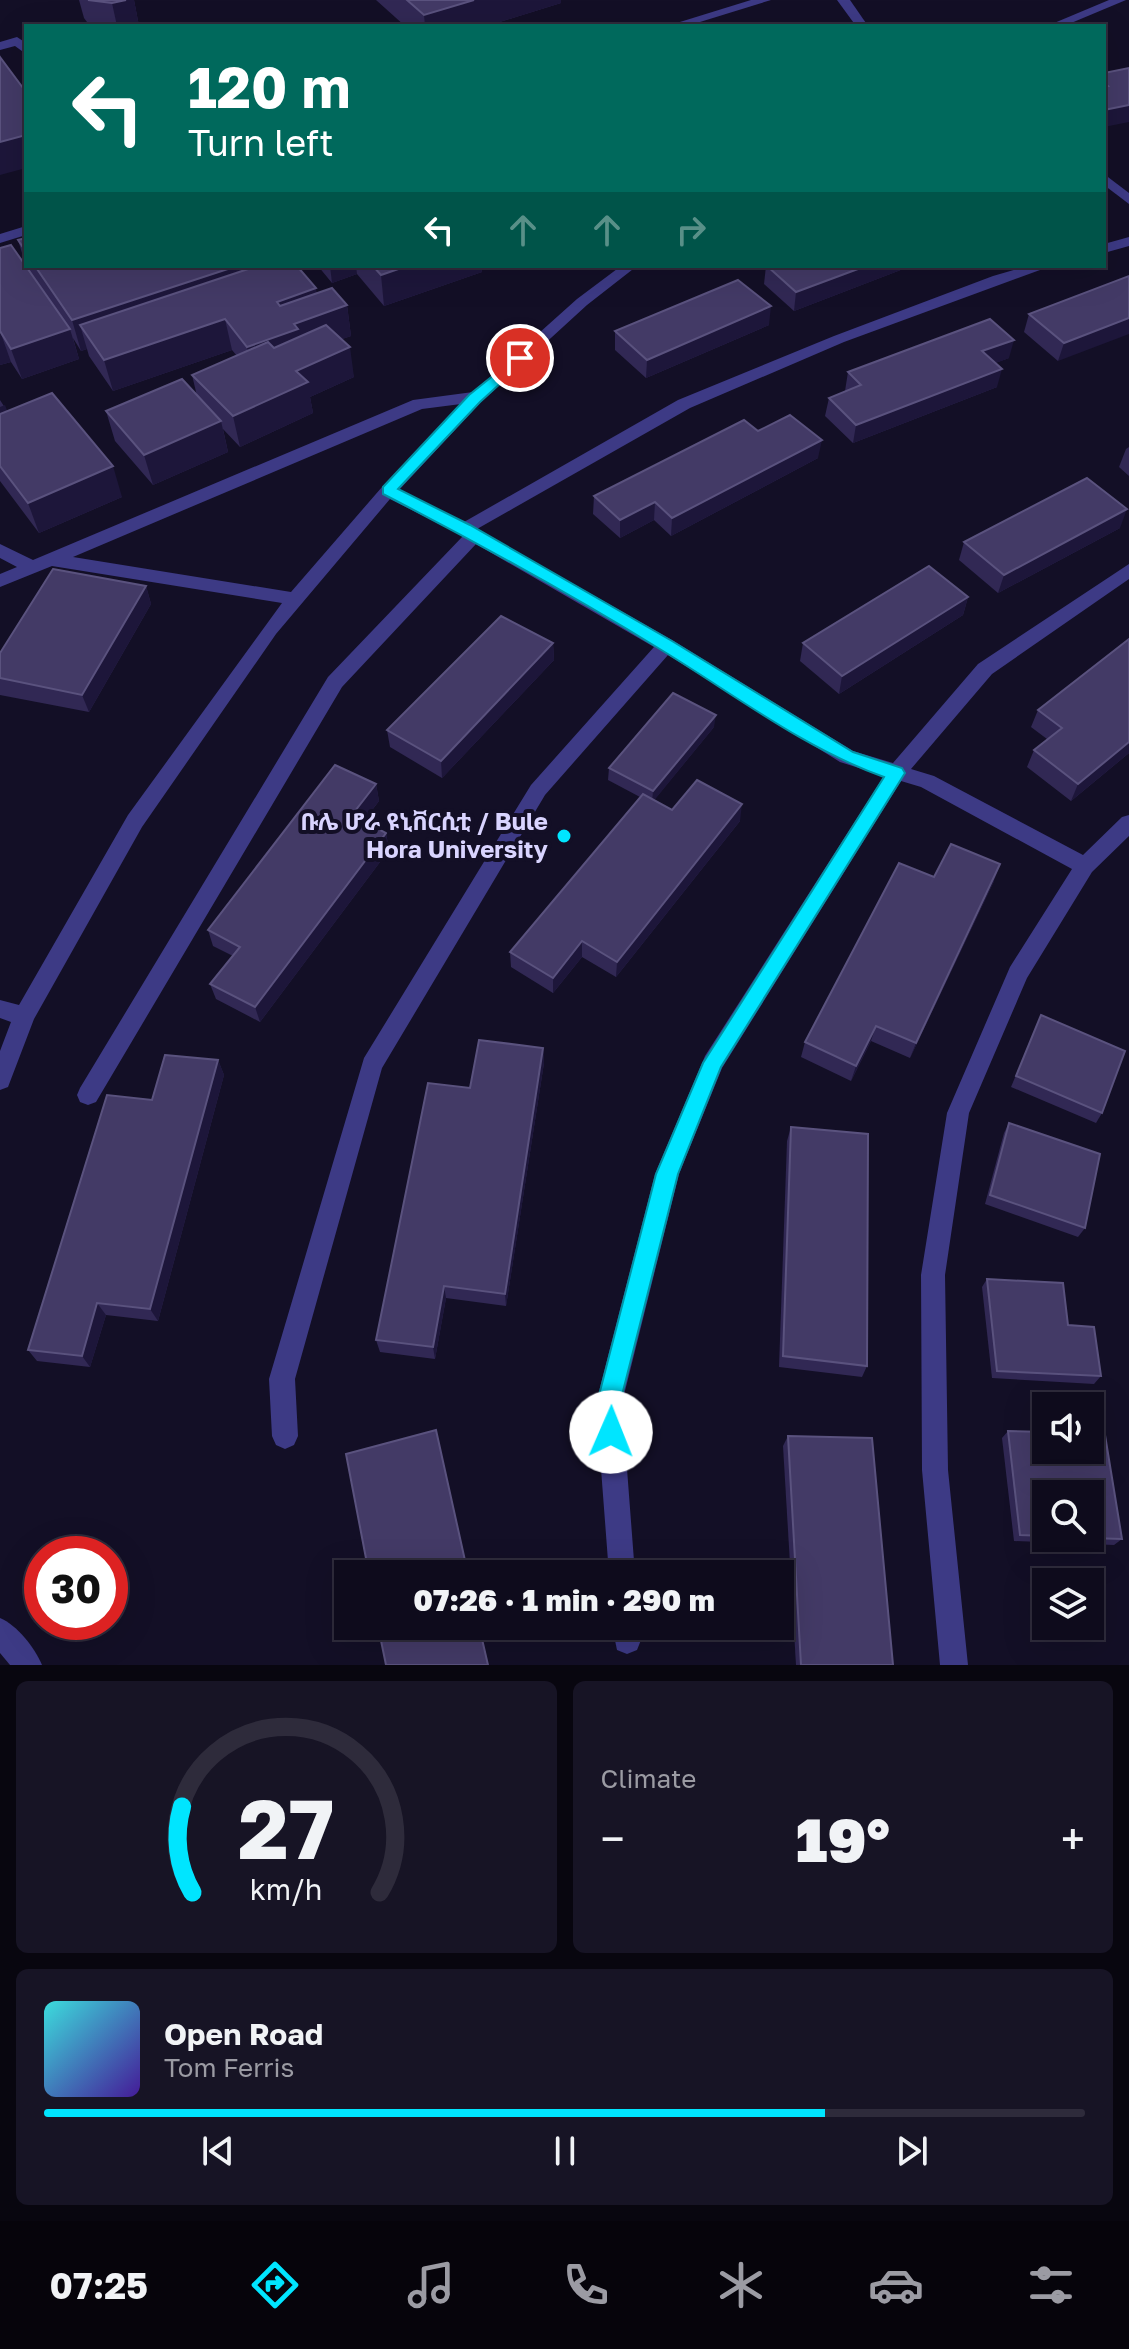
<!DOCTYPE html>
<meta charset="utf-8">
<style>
body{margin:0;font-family:"Golos Text","Noto Sans Ethiopic",sans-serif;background:#171425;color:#f1f3f6;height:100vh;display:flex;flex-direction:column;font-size:30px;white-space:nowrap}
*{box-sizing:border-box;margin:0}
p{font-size:26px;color:#9b9ba3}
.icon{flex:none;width:44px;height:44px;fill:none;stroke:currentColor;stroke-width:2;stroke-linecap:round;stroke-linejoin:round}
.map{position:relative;height:1665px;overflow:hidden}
.panel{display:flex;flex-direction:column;gap:16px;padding:16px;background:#08060f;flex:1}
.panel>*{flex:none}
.top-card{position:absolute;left:24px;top:24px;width:1082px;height:244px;border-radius:0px;box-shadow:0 8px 32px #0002,0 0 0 2px #2e2b3b;background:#00695c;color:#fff;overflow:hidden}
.buttons{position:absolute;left:1032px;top:1392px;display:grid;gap:16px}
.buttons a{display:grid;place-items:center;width:72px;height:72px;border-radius:0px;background:#0e0b1c;box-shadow:0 8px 32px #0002,0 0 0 2px #2e2b3b;font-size:40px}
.speed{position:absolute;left:24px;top:1536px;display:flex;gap:16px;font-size:40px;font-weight:700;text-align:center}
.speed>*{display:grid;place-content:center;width:104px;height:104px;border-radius:50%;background:#0e0b1c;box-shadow:0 8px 32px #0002,0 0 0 2px #2e2b3b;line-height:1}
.speed .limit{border:12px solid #d22;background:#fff;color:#111}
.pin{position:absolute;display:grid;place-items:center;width:68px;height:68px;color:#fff;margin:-34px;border:4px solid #fff;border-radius:50%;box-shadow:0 2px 8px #0007}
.me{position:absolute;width:88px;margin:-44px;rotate:1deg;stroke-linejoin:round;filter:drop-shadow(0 0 6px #0008)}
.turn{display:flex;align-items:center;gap:28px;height:168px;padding:0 32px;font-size:36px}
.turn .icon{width:104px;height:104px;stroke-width:2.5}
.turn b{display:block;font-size:56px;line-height:68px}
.lanes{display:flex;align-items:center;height:76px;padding:0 32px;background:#0003;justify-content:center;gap:40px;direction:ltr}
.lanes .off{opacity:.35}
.big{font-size:60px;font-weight:800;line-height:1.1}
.panel .widget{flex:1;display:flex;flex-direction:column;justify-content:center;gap:12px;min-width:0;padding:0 28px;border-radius:12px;background:#171425}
.panel .dial{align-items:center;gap:0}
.dial svg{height:208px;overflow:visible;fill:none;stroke:#2e2b3b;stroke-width:7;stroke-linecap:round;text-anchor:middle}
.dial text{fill:#f1f3f6;stroke:none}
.song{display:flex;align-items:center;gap:24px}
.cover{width:96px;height:96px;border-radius:12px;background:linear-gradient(135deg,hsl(180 70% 55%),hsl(260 70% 35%))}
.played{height:8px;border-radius:4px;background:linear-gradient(90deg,#00e5ff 75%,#2e2b3b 75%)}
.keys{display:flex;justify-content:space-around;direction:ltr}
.heat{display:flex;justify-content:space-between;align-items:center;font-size:44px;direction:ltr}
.panel .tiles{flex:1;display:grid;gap:16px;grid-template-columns:1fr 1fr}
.widget:last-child{grid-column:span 2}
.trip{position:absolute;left:334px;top:1560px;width:460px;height:80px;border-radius:0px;background:#0e0b1c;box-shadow:0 8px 32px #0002,0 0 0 2px #2e2b3b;font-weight:800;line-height:80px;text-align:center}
.dock{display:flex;height:128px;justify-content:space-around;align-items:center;background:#06040b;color:#9b9ba3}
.dock .icon{width:56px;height:56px}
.dock .selected{color:#00e5ff}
.dock b{font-size:36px;color:#f1f3f6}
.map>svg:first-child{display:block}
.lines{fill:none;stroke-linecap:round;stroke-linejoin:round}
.minor{fill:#3d3a85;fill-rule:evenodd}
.wall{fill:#312854;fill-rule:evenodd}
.shaded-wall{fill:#1d163a}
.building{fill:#433a66;stroke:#5a527e;stroke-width:2}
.route{fill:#00e5ff;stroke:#0095a6;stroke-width:2}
.poi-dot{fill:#00e5ff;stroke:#130f26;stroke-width:3}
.labels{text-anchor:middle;stroke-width:8;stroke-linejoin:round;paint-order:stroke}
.poi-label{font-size:24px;font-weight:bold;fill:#d9d4ff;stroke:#130f26;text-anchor:end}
</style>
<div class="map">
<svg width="1129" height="1665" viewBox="0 0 1129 1665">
<rect width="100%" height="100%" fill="#130f26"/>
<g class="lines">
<g class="minor">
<polygon points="751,0 771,0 687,26 667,26"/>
<polygon points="837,0 850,0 868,26 856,26"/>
<polygon points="1109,0 1126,0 1064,26 1047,26"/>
<polygon points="17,37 26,43 26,54 15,46 0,50 0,42"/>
<polygon points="1104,174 1129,193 1129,204 1104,185"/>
<polygon points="26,226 26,235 0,243 0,234"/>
<polygon points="1129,237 1129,246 1104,253 1104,244"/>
<path d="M 621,266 L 637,266 L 587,305 L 480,403 L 399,490 L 464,522 L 678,400 L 834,336 L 993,276 L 1028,266 L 1051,266 L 844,342 L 690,408 L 477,529 L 672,640 L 853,751 L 893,763 L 978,664 L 1129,564 L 1129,579 L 992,674 L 911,769 L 934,776 L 1083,855 L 1122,817 L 1129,815 L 1129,836 L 1092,872 L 1027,978 L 969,1113 L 945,1275 L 948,1470 L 968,1665 L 940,1665 L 922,1470 L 921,1275 L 947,1113 L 1010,967 L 1072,869 L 921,787 L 901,781 L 722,1068 L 679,1174 L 622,1403 L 635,1574 L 609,1574 L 596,1403 L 655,1174 L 705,1056 L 884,776 L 840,762 L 668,655 L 545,795 L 382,1068 L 295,1379 L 298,1436 L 294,1445 L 285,1449 L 276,1445 L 272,1436 L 269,1379 L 364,1058 L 531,785 L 654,647 L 476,544 L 342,687 L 96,1102 L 88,1105 L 80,1102 L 77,1095 L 80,1088 L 328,677 L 463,536 L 390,499 L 276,634 L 142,827 L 34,1019 L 8,1087 L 0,1090 L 0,1051 L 11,1022 L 0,1018 L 0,1000 L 19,1005 L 128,815 L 282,603 L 52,566 L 0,587 L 0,574 L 17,567 L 0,558 L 0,544 L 33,560 L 413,400 L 473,392 L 577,299 ZM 461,404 L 382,487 L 291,592 L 73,557 L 422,409 Z"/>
<path d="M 0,1618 C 17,1625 35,1648 42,1665 L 10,1665 L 0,1653 Z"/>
<polygon points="612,1626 640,1626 641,1640 637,1650 627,1654 617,1650"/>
</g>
</g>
<g class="wall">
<polygon points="79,0 134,0 139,26 90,26 84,18"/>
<polygon points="376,0 561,0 561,3 487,26 405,26"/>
<polygon points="26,238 26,266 297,266 317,293 347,305 351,336 342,339 354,377 310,397 313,413 240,447 223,429 228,452 153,485 115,441 106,411 197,396 192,375 237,356 232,350 113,391 89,356 87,349 81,351 73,338 79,359 22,379 11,362 0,365 0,248 26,266 18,240"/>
<polygon points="318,266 481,266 482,272 384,306 357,274 332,283"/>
<polygon points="766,266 911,266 794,311 764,284"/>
<polygon points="1129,276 1058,361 1024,332 1029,314"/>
<polygon points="769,325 646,378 615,350 615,331"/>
<polygon points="1009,358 995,363 997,387 853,443 825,416 829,398 845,391 848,372"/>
<polygon points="0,400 7,411 122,497 39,533 0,481"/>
<polygon points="758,431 818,458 671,536 654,520 620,538 593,514 594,496"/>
<polygon points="1129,447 1129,476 1119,467 1126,449"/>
<polygon points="1120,528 998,593 959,560 964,542"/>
<polygon points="146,586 151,604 89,712 0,695 0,653"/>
<polygon points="968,597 963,615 839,694 800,661 803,643"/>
<polygon points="1129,639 1129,753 1071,801 1027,767 1034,750 1047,739 1031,727 1038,710"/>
<polygon points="553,643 554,660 442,778 390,747 387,730"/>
<polygon points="714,727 654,800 672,810 740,821 616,977 582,957 553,993 511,967 510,952 640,797 608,780 609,768"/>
<polygon points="376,784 379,801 363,822 386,833 389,850 260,1022 216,999 210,984 233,956 213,946 208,930"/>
<polygon points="934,877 994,881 910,1058 871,1041 851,1081 801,1057 805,1042"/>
<polygon points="1041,1015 1102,1113 1096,1123 1011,1087"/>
<polygon points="543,1048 544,1063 506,1306 446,1298 435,1359 380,1352 376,1340 470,1088"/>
<polygon points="218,1060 224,1075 158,1321 106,1315 90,1367 37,1361 28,1350 152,1100"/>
<polygon points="1009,1123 1085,1228 1078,1237 985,1204 1004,1133"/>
<polygon points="791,1127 867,1366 862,1377 779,1367 787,1141"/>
<polygon points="987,1279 1068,1325 1101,1376 1094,1384 992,1378 982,1287"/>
<path d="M 1008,1431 L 1122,1539 L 1114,1545 L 1014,1541 L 1002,1438 ZM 1046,1494 L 1090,1538 L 1046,1538 Z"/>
<polygon points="788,1436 893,1665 796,1665 783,1446"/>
</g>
<g class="shaded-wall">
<polygon points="126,0 134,0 139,26 117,26 112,3"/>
<polygon points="474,0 561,0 561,3 487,26 425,26 424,15"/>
<polygon points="1129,105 1129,122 1104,127 1104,110"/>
<polygon points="26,135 26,168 0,175 0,142"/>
<polygon points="237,266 295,266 80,325 87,349 81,351 72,320"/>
<polygon points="330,266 356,266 357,274 332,283"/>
<polygon points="407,266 481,266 482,272 384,306 381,275"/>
<polygon points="866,266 911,266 794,311 796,292"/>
<polygon points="316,288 320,315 347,305 351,336 302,353 253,378 247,347 277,302"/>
<polygon points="771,306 769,325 646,378 647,360"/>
<polygon points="1129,318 1129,334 1058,361 1064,343"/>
<polygon points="225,319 232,350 113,391 104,360"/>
<polygon points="70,329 79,359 22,379 11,349"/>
<polygon points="0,331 11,362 0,365"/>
<polygon points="1014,340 1009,358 977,370 982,351"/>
<polygon points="350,347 354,377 310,397 313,413 240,447 233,416 296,371"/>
<polygon points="1002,369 997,387 853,443 856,425"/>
<polygon points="5,405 16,435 0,443 0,407"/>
<polygon points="221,421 228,452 153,485 144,455"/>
<polygon points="822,440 818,458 671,536 672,518"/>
<polygon points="113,466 122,497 39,533 28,503"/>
<polygon points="655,502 654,520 620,538 620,520"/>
<polygon points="1127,509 1120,528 998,593 1004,575"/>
<polygon points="146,586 151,604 89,712 82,695"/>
<polygon points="968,597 963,615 839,694 842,676"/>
<polygon points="553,643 554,660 442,778 441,761"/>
<polygon points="716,715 714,727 652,803 653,791"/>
<polygon points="1129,742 1129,753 1071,801 1078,784"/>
<polygon points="376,784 379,801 355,832 352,815"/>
<polygon points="742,804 740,821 616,977 617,962"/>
<polygon points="386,833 389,850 260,1022 255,1007"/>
<polygon points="1000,864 994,881 910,1058 916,1043"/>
<polygon points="582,941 582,957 553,993 553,978"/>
<polygon points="876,1026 871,1041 851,1081 856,1066"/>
<polygon points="543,1048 544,1063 506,1306 505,1294"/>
<polygon points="218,1060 224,1075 158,1321 150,1309"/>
<polygon points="444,1286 446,1298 435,1359 433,1347"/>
<polygon points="97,1303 106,1315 90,1367 82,1356"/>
</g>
<g class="building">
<polygon points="88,0 126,0 112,3"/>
<polygon points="407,0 474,0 424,15"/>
<polygon points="0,57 26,92 26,135 0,142"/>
<polygon points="1129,68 1129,105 1104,110 1104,87 1108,86 1104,83 1104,73"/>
<polygon points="26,238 26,252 18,240"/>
<polygon points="11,245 70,329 11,349 0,331 0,248"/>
<polygon points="35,266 237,266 72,320"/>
<polygon points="257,266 297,266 316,288 277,302 280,306 332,288 347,305 294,324 298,329 247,347 225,319 104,360 80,325"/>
<polygon points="373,266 407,266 381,275"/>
<polygon points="767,266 866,266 796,292"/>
<polygon points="1129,276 1129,318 1064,343 1029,314"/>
<polygon points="738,280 771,306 647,360 615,331"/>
<polygon points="990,319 1014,340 982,351 1002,369 856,425 829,398 861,385 848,372"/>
<polygon points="326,325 350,347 296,371 308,382 233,416 192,375 268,342 274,348"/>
<polygon points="182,379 221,421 144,455 106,411"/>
<polygon points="52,393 113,466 28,503 0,466 0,414"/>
<polygon points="790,415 822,440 672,518 655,502 620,520 594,496 744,420 758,431"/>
<polygon points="1087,478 1127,509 1004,575 964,542"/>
<polygon points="929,566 968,597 842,676 803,643"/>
<polygon points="53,569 146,586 82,695 0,678 0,653"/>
<polygon points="501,616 553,643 441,761 387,730"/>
<polygon points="1129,639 1129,742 1078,784 1034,750 1062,728 1038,710"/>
<polygon points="673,693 716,715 653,791 609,768"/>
<polygon points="335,765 376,784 352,815 386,833 255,1007 210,984 240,947 208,930"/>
<polygon points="697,780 742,804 617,962 582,941 553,978 510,952 643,794 672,810"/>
<polygon points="951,844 1000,864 916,1043 876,1026 856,1066 805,1042 899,863 934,877"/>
<polygon points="1041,1015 1125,1051 1102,1113 1016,1076"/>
<polygon points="479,1040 543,1048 505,1294 444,1286 433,1347 376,1340 428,1083 470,1088"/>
<polygon points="165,1055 218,1060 150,1309 97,1303 82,1356 28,1350 107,1095 152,1100"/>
<polygon points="1009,1123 1100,1154 1085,1228 990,1195"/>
<polygon points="791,1127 868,1134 867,1366 783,1356"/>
<polygon points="987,1279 1063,1283 1068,1325 1094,1327 1101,1376 997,1371"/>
<polygon points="436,1430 468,1574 369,1574 346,1454"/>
<polygon points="1008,1431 1046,1432 1046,1450 1090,1450 1090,1434 1105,1435 1122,1539 1090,1538 1090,1494 1046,1494 1046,1536 1020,1535"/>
<polygon points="788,1436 872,1438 893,1665 801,1665"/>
<polygon points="378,1626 479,1626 488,1665 386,1665"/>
</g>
<path class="route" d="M 520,354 L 525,355 L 525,361 L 480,402 L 398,489 L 470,525 L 672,641 L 853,752 L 902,768 L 905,773 L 721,1067 L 678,1174 L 620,1403 L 622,1432 L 619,1440 L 611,1443 L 603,1440 L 597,1403 L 656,1174 L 703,1063 L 884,777 C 805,749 735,695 663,651 C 572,595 478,543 383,494 L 383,487 L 469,395 Z"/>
<circle class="poi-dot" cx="564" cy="836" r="8"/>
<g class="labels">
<g class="poi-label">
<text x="548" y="830">ቡሌ ሆራ ዩኒቨርሲቲ / Bule<tspan x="548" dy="28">Hora University</tspan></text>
</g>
</g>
</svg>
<div class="buttons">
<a><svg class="icon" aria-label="sound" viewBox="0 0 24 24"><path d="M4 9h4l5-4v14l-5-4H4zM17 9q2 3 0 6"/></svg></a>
<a><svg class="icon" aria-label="search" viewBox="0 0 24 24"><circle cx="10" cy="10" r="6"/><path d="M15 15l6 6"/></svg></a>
<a><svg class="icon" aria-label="layers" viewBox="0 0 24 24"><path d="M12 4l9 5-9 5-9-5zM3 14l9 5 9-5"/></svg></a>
</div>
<div class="speed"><div class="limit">30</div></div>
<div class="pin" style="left:520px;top:358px;background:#d93025"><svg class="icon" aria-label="arrive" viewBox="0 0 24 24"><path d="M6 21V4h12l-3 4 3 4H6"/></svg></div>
<svg class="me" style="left:611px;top:1432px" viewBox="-20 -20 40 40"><circle r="19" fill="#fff"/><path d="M0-13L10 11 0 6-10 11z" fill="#00e5ff"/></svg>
<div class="trip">07:26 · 1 min · 290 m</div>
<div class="top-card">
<div class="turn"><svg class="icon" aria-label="left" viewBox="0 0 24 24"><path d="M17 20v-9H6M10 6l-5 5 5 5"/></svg><div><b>120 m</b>Turn left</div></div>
<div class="lanes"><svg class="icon" aria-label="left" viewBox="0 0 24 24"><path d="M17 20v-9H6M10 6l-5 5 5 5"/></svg><svg class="icon off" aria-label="ahead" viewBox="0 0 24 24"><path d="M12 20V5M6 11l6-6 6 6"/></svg><svg class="icon off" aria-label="ahead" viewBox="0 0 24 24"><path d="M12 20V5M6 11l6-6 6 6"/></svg><svg class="icon off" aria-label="right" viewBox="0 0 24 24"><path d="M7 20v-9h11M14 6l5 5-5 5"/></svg></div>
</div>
</div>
<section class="panel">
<div class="tiles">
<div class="widget dial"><svg viewBox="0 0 100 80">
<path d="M14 69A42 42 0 1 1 86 69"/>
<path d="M14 69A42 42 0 0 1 10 36" stroke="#00e5ff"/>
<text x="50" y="56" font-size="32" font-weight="700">27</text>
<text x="50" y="72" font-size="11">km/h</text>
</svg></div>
<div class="widget"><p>Climate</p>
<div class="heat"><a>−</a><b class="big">19°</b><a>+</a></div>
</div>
<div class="widget">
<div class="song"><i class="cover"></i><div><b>Open Road</b><p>Tom Ferris</p></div></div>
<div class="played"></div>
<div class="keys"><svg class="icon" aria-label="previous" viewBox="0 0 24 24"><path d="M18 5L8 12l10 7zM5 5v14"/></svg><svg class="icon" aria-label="pause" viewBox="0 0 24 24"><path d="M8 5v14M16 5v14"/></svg><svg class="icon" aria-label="next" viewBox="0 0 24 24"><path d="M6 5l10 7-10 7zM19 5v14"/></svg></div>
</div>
</div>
</section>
<nav class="dock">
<b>07:25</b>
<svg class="icon selected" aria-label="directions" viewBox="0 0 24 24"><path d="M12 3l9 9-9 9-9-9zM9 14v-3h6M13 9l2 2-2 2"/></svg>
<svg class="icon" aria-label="music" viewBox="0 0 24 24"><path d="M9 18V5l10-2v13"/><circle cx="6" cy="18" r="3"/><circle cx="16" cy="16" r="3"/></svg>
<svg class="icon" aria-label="phone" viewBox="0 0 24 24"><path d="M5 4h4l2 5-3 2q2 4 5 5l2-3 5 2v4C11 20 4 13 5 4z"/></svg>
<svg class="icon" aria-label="climate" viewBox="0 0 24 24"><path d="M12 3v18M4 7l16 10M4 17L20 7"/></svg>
<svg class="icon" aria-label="car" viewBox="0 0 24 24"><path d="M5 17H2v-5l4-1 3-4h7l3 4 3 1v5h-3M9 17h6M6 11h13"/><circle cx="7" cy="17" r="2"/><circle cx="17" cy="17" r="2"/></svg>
<svg class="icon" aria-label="filters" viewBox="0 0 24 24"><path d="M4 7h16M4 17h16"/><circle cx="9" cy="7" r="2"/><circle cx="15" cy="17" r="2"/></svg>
</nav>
